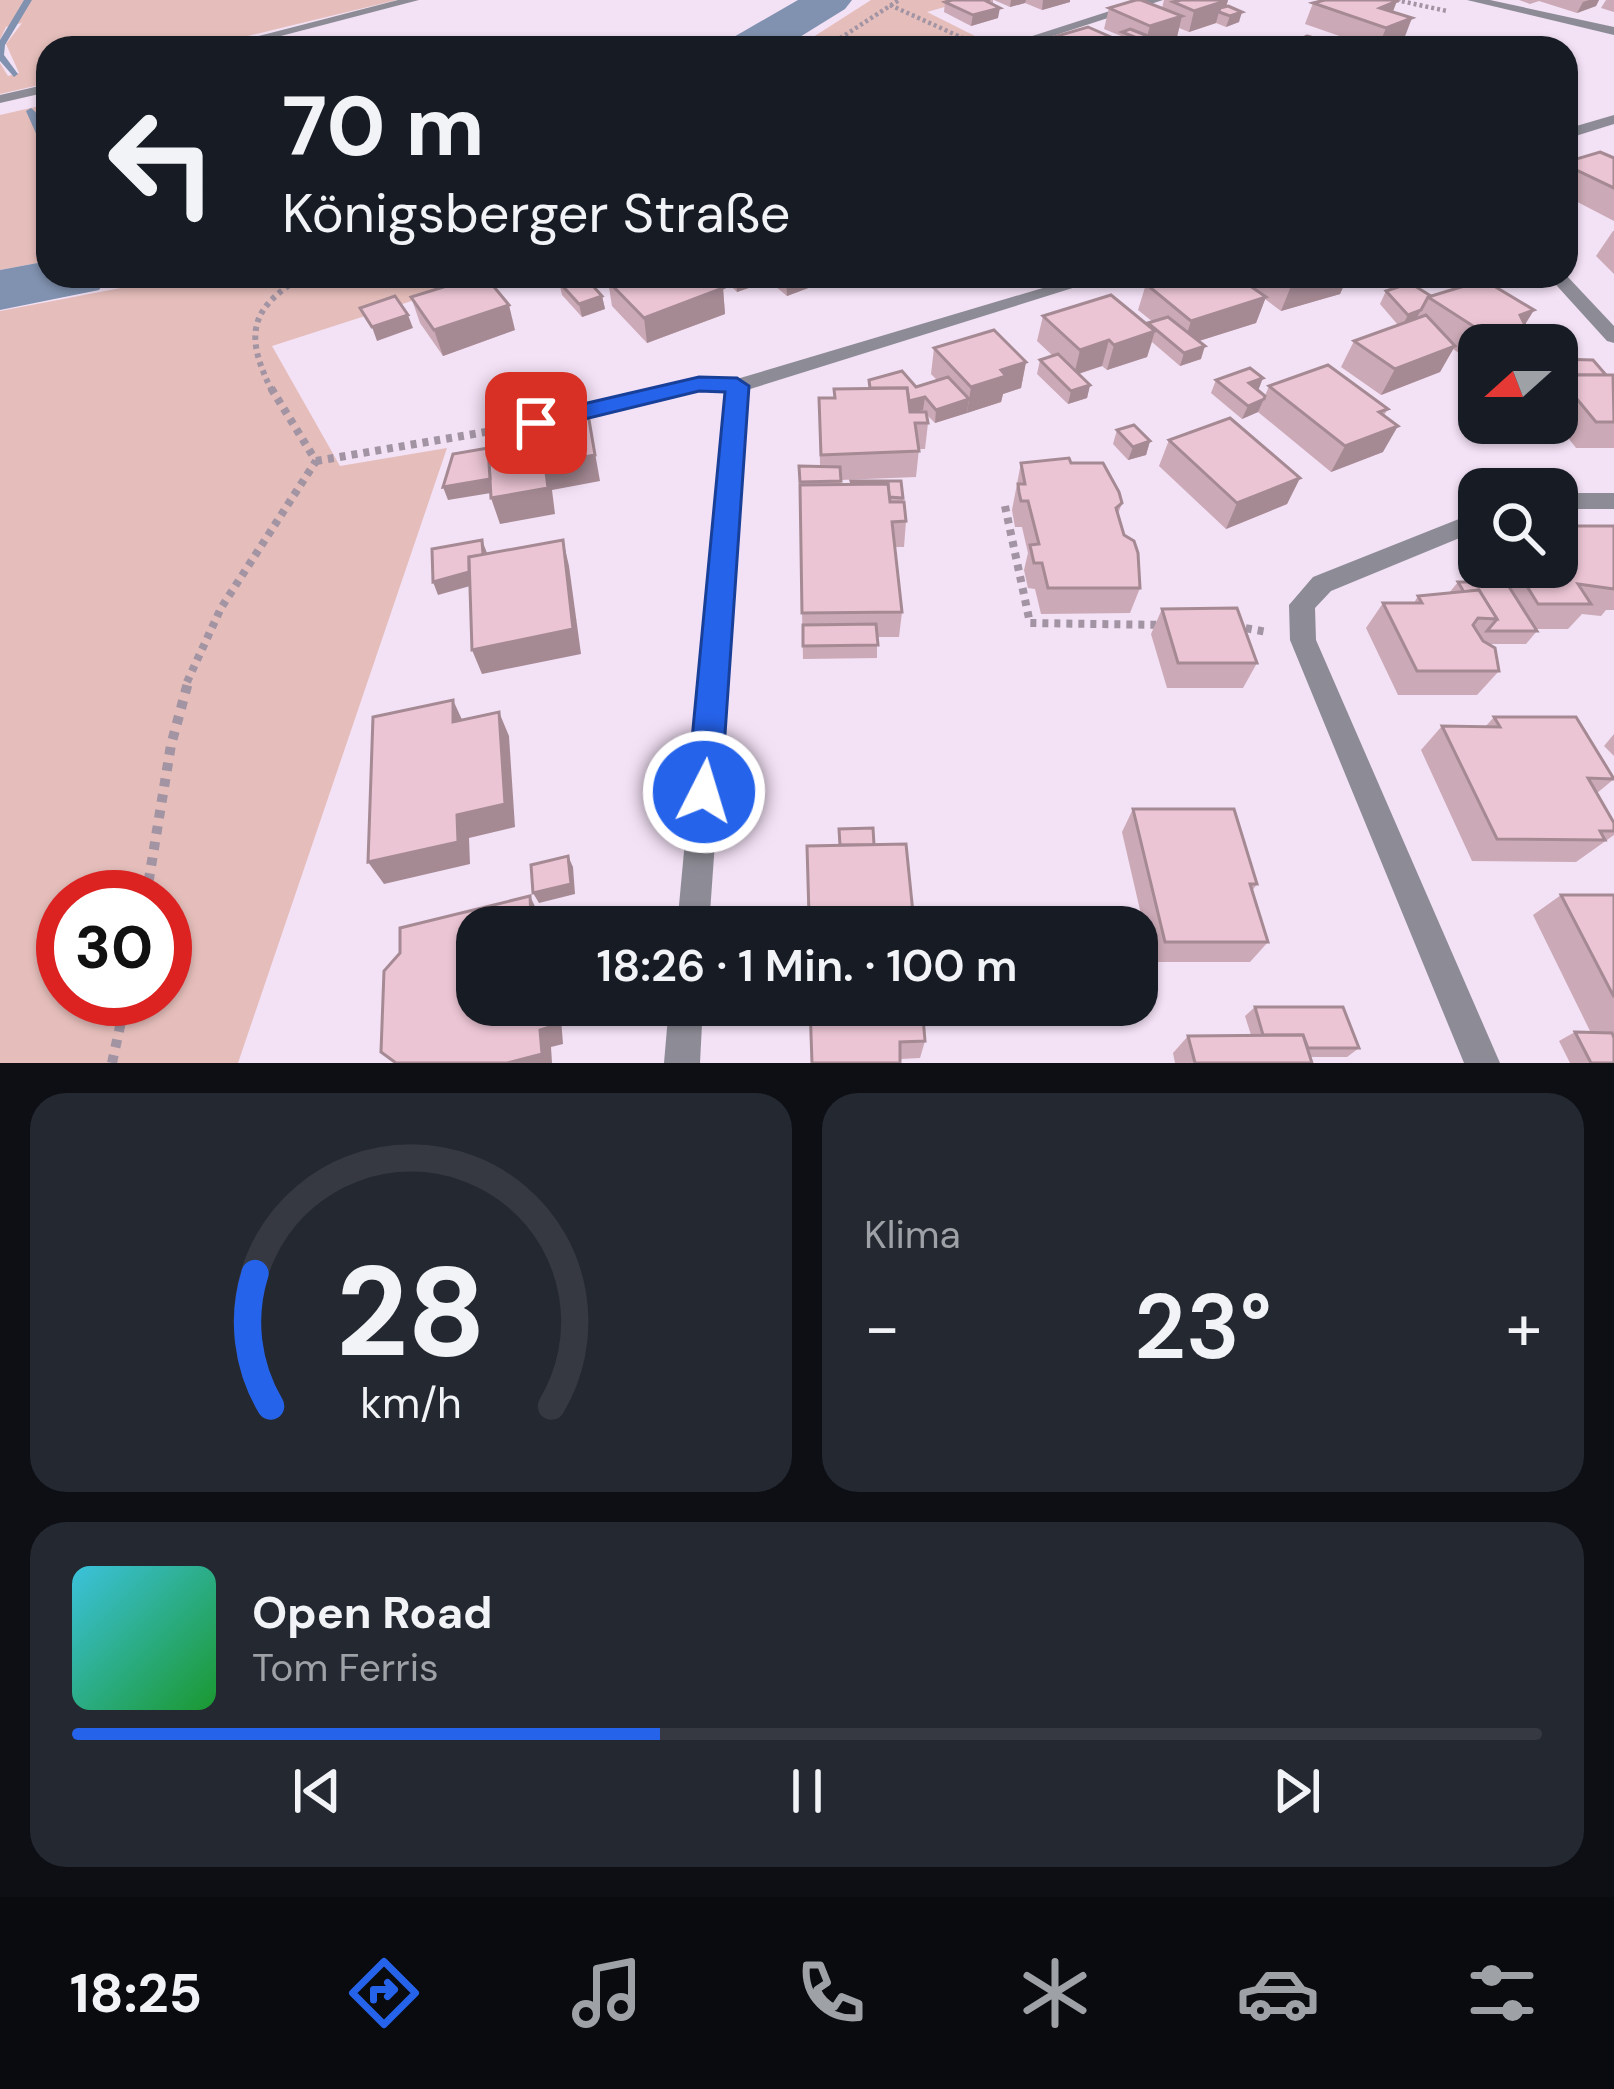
<!DOCTYPE html>
<html lang="de">
<meta charset="utf-8">
<style>
body{margin:0;font-family:"DM Sans",sans-serif;background:#242831;color:#f1f3f6;height:100vh;display:flex;flex-direction:column;font-size:45px;white-space:nowrap}
*{box-sizing:border-box;margin:0}
p{font-size:39px;color:#9ea1a6}
.icon{flex:none;width:66px;height:66px;fill:none;stroke:currentColor;stroke-width:2;stroke-linecap:round;stroke-linejoin:round}
.map{position:relative;height:1063px;overflow:hidden}
.sheet{display:flex;flex-direction:column;gap:30px;padding:30px;background:#0d0f14;flex:1}
.sheet>*{flex:none}
.top-card{position:absolute;left:36px;top:36px;width:1542px;height:252px;border-radius:36px;box-shadow:0 3px 9px #0004;background:#171b24;color:#f1f3f6;overflow:hidden}
.needle{width:78px;rotate:249deg}
.buttons{position:absolute;left:1458px;top:324px;display:grid;gap:24px}
.buttons a{display:grid;place-items:center;width:120px;height:120px;border-radius:24px;background:#171b24;box-shadow:0 3px 9px #0004;font-size:60px}
.speed{position:absolute;left:36px;top:870px;display:flex;gap:24px;font-size:60px;font-weight:700;text-align:center}
.speed>*{display:grid;place-content:center;width:156px;height:156px;border-radius:50%;background:#171b24;box-shadow:0 3px 9px #0004;line-height:1}
.speed .limit{border:18px solid #d22;background:#fff;color:#111}
.pin{position:absolute;display:grid;place-items:center;width:102px;height:102px;color:#fff;margin:-51px;border-radius:24px;box-shadow:0 6px 18px #0006}
.me{position:absolute;width:132px;margin:-66px;rotate:5deg;stroke-linejoin:round;filter:drop-shadow(0 0 9px #0008)}
.turn{display:flex;align-items:center;gap:42px;height:252px;padding:0 48px;font-size:54px}
.turn .icon{width:156px;height:156px;stroke-width:2.5}
.turn b{display:block;font-size:84px;line-height:102px}
.big{font-size:90px;font-weight:600;line-height:1.1}
.sheet .widget{flex:1;display:flex;flex-direction:column;justify-content:center;gap:18px;min-width:0;padding:0 42px;border-radius:36px;background:#242831}
.sheet .dial{align-items:center;gap:0}
.dial svg{height:312px;overflow:visible;fill:none;stroke:#363941;stroke-width:7;stroke-linecap:round;text-anchor:middle}
.dial text{fill:#f1f3f6;stroke:none}
.song{display:flex;align-items:center;gap:36px}
.cover{width:144px;height:144px;border-radius:18px;background:linear-gradient(135deg,hsl(190 70% 55%),hsl(130 70% 35%))}
.played{height:12px;border-radius:6px;background:linear-gradient(90deg,#2563eb 40%,#363941 40%)}
.keys{display:flex;justify-content:space-around;direction:ltr}
.heat{display:flex;justify-content:space-between;align-items:center;font-size:66px;direction:ltr}
.sheet .tiles{flex:1;display:grid;gap:30px;grid-template-columns:1fr 1fr}
.widget:last-child{grid-column:span 2}
.trip{position:absolute;left:456px;top:906px;width:702px;height:120px;border-radius:36px;background:#171b24;box-shadow:0 3px 9px #0004;font-weight:600;line-height:120px;text-align:center}
.tabs{display:flex;height:192px;justify-content:space-around;align-items:center;background:#090b0e;color:#9ea1a6}
.tabs .icon{width:84px;height:84px}
.tabs .active{color:#2563eb}
.tabs b{font-size:54px;color:#f1f3f6}
.map>svg:first-child{display:block}
.green{fill:#e5bebb;fill-rule:evenodd}
.lines{fill:none;stroke-linecap:round;stroke-linejoin:round}
.stream{fill:#8192b0;fill-rule:evenodd}
.river{fill:#8192b0;fill-rule:evenodd}
.path-far3{stroke:#a294a3;stroke-width:4.5;stroke-dasharray:3 3;stroke-linecap:butt}
.path-far2{stroke:#a294a3;stroke-width:6;stroke-dasharray:4.5 4.5;stroke-linecap:butt}
.path-far1{stroke:#a294a3;stroke-width:8;stroke-dasharray:6 6;stroke-linecap:butt}
.path{stroke:#a294a3;stroke-width:10;stroke-dasharray:8 8;stroke-linecap:butt}
.lane{fill:#8d8c96;fill-rule:evenodd}
.street{fill:#8d8c96;fill-rule:evenodd}
.wall{fill:#cba9b6}
.shaded-wall{fill:#a58a94}
.building{fill:#ecc5d4;stroke:#a58a94;stroke-width:3}
.route{fill:#2563eb;stroke:#184099;stroke-width:3}
</style>
<div class="map">
<svg width="1614" height="1063" viewBox="0 0 1614 1063">
<rect width="100%" height="100%" fill="#f3e1f5"/>
<g class="green">
<polygon points="0,0 397,0 198,48 48,48 48,83 0,94 0,63 8,76 19,73 6,44 22,23 6,27 0,40"/>
<polygon points="871,0 969,0 927,12 987,42 966,48 952,41 929,48 796,48"/>
<polygon points="48,104 48,261 0,270 0,115"/>
<path d="M 184,276 L 489,276 L 272,346 L 340,466 L 447,448 L 238,1063 L 0,1063 L 0,311 ZM 63,897 L 165,897 L 165,999 L 63,999 Z"/>
</g>
<g class="lines">
<g class="stream">
<polygon points="24,0 32,0 5,45 4,55 18,74 14,77 0,61 0,40"/>
<path d="M 31,108 C 43,117 48,137 48,152 L 43,149 L 26,111 Z"/>
</g>
<g class="river">
<polygon points="798,0 852,0 845,9 782,48 725,48 732,38"/>
<polygon points="48,261 48,276 109,276 99,290 0,310 0,270"/>
</g>
<g class="path-far3">
<polyline points="1396,0 1447,11"/>
<polyline points="890,5 976,44"/>
<polyline points="825,48 899,0"/>
</g>
<path class="path-far2" d="M 272,391 C 244,335 249,308 304,276"/>
<g class="path-far1">
<polyline points="316,461 503,429"/>
<polyline points="1005,506 1030,623 1165,625"/>
<polyline points="1234,626 1267,632"/>
<polyline points="187,682 221,608 316,461 271,388"/>
</g>
<g class="path">
<polyline points="146,897 171,745 189,679"/>
<polyline points="112,1063 126,999"/>
</g>
<polygon class="lane" points="699,377 737,379 747,386 737,393 699,391 535,430 524,423 535,416"/>
<g class="street">
<polygon points="398,0 419,0 235,48 212,48"/>
<polygon points="1144,0 1163,0 1016,48 995,48"/>
<polygon points="1467,0 1490,0 1614,27 1614,35"/>
<polygon points="48,84 48,92 0,103 0,95"/>
<polygon points="1614,115 1614,124 1566,139 1566,129"/>
<polygon points="1566,275 1614,326 1614,343 1607,341 1548,276"/>
<polygon points="1083,276 1111,276 747,390 709,927 677,927 727,386 730,381"/>
<rect x="1557" y="493" width="57" height="16"/>
<polygon points="1479,511 1479,530 1331,591 1315,608 1316,640 1500,1063 1464,1063 1290,640 1289,605 1313,577"/>
<polygon points="669,1005 703,1005 700,1063 664,1063"/>
</g>
</g>
<g class="wall">
<polygon points="993,0 993,4 998,18 971,26 944,12 945,2"/>
<polygon points="994,0 1070,0 1070,2 1042,10 1025,3 1010,7"/>
<polygon points="1164,0 1228,0 1226,7 1239,22 1226,27 1216,23 1189,32 1179,28 1177,37 1151,45 1150,48 1131,48 1120,43 1119,48 1055,47 1057,36 1120,41 1121,36 1104,29 1109,8 1162,8"/>
<polygon points="1519,0 1599,0 1596,6 1577,13 1539,1 1530,4"/>
<polygon points="1606,0 1614,0 1614,12 1601,8"/>
<polygon points="1313,3 1393,12 1404,39 1380,48 1374,48 1305,24"/>
<polygon points="1614,158 1614,221 1566,196 1566,162"/>
<polygon points="1613,231 1614,231 1614,274 1596,256"/>
<polygon points="720,276 763,276 763,283 737,292"/>
<polygon points="763,276 840,276 787,296"/>
<polygon points="1239,276 1348,276 1340,294 1281,311 1265,299 1256,323 1199,341 1201,359 1180,366 1152,342 1147,357 1107,370 1102,366 1079,374 1090,385 1087,398 1068,404 1037,374 1040,360 1053,356 1037,341 1043,316 1148,325 1153,322 1138,310 1146,284"/>
<polygon points="608,281 723,288 725,314 647,343 612,306"/>
<polygon points="559,282 602,296 605,309 582,317 562,295"/>
<polygon points="1386,291 1431,296 1534,310 1512,345 1479,345 1479,359 1471,361 1453,349 1440,372 1381,395 1341,367 1354,341 1398,325 1380,304"/>
<polygon points="411,297 515,330 443,356 420,323"/>
<polygon points="934,348 1026,362 1021,388 1003,394 1001,402 935,423 926,414 928,423 925,449 919,449 916,477 841,480 841,484 903,498 906,521 904,547 895,547 902,612 899,637 877,637 877,658 803,659 799,466 820,466 819,398 834,398 834,389 869,388 869,380 916,387 937,380 931,374"/>
<polygon points="1557,359 1614,376 1614,448 1576,448 1562,430 1557,438 1508,430 1503,423 1557,423"/>
<polygon points="1216,380 1258,390 1265,396 1269,386 1388,409 1384,415 1383,452 1331,472 1258,412 1242,419 1211,393"/>
<polygon points="1117,430 1150,441 1146,455 1128,460 1113,444"/>
<polygon points="1169,440 1300,478 1287,504 1226,529 1159,466"/>
<polygon points="1021,463 1071,463 1122,503 1118,514 1140,588 1130,613 1041,614 1035,589 1028,588 1024,570 1028,553 1022,527 1015,527 1012,510"/>
<polygon points="1614,526 1614,610 1606,610 1601,616 1582,614 1568,629 1536,629 1537,631 1526,644 1487,644 1499,671 1477,695 1398,695 1366,628 1383,603 1414,603 1418,596 1449,593 1458,582 1488,582 1486,578 1494,567 1557,567"/>
<polygon points="1162,609 1257,663 1243,688 1167,688 1151,634"/>
<polygon points="1494,717 1614,779 1597,793 1614,823 1614,835 1576,862 1472,861 1421,750 1442,726 1485,727"/>
<polygon points="1614,734 1614,756 1604,746"/>
<polygon points="1133,809 1257,884 1252,891 1268,942 1250,962 1152,962 1122,832"/>
<polygon points="839,829 874,845 913,913 910,927 808,927 807,846 839,845"/>
<polygon points="1561,895 1614,895 1614,1063 1570,1063 1559,1041 1575,1032 1591,1033 1533,915"/>
<polygon points="810,1005 925,1041 920,1058 900,1059"/>
<polygon points="1255,1007 1359,1048 1347,1057 1310,1057 1312,1063 1175,1063 1173,1053 1188,1036 1251,1035 1245,1016"/>
</g>
<g class="shaded-wall">
<polygon points="1011,0 1026,0 1025,3 1010,7"/>
<polygon points="1043,0 1070,0 1070,2 1042,10"/>
<polygon points="1217,0 1228,0 1224,14 1219,12 1216,23 1189,32 1194,11"/>
<polygon points="1589,0 1599,0 1596,6 1577,13 1583,2"/>
<polygon points="1397,1 1389,22 1380,8"/>
<polygon points="1000,8 998,18 971,26 973,15"/>
<polygon points="1242,12 1239,22 1226,27 1230,16"/>
<polygon points="1182,16 1177,37 1151,45 1150,48 1142,48 1144,41 1146,40 1150,26"/>
<polygon points="1412,18 1404,39 1378,48 1386,28"/>
<polygon points="744,276 763,276 763,283 737,292 736,279"/>
<polygon points="786,276 840,276 787,296"/>
<polygon points="1325,276 1348,276 1340,294 1281,311 1291,286"/>
<polygon points="723,288 725,314 647,343 644,318"/>
<polygon points="602,296 605,309 582,317 579,304"/>
<polygon points="1266,297 1256,323 1183,346 1191,321"/>
<polygon points="509,305 515,330 443,356 434,330"/>
<polygon points="1421,310 1414,323 1401,328 1408,315"/>
<polygon points="1534,310 1512,345 1481,345 1487,335 1520,315"/>
<polygon points="408,315 413,328 377,341 372,327"/>
<polygon points="1155,331 1147,357 1107,370 1114,345"/>
<polygon points="1109,340 1102,366 1074,375 1080,350"/>
<polygon points="1205,346 1201,359 1180,366 1184,353"/>
<polygon points="1455,346 1440,372 1381,395 1395,369"/>
<polygon points="1026,362 1021,388 1003,394 1001,402 967,413 971,387 1001,370"/>
<polygon points="1263,378 1258,391 1249,383"/>
<polygon points="1090,385 1087,398 1068,404 1071,391"/>
<polygon points="925,397 923,410 905,415 906,402"/>
<polygon points="969,399 967,413 935,423 936,410"/>
<polygon points="1264,399 1258,412 1242,419 1248,406"/>
<polygon points="588,414 600,481 552,490 555,514 500,524 491,498 545,464"/>
<polygon points="1398,426 1383,452 1331,472 1345,446"/>
<polygon points="1150,441 1146,455 1128,460 1133,447"/>
<polygon points="493,478 497,492 448,500 443,487"/>
<polygon points="1300,478 1287,504 1226,529 1237,503"/>
<polygon points="482,540 487,553 488,581 438,595 433,582"/>
<polygon points="563,540 569,566 581,654 482,674 472,650"/>
<polygon points="453,700 464,724 453,722"/>
<polygon points="499,712 509,736 515,827 469,838 470,864 384,884 368,862 457,815"/>
<polygon points="568,856 573,867 575,894 539,903 533,893"/>
<polygon points="530,896 540,917 531,916"/>
<polygon points="551,1005 560,1005 563,1044 551,1047 552,1063 507,1063 540,1030"/>
</g>
<g class="building">
<polygon points="952,0 990,0 986,1 1000,8 973,15 945,2"/>
<polygon points="1136,0 1141,0 1182,16 1150,26 1109,8"/>
<polygon points="1181,0 1218,0 1222,2 1194,11 1173,2"/>
<polygon points="1325,0 1394,0 1397,1 1380,8 1412,18 1386,28 1313,3"/>
<polygon points="1228,6 1242,12 1230,16 1219,12 1220,8"/>
<polygon points="1088,27 1120,41 1108,45 1113,48 1083,48 1057,36"/>
<polygon points="1130,29 1153,38 1144,41 1122,32"/>
<polygon points="1307,36 1349,48 1300,48 1288,44"/>
<polygon points="1600,152 1614,158 1614,188 1566,165 1566,162"/>
<polygon points="479,276 485,276 509,305 434,330 411,297"/>
<polygon points="579,276 584,276 602,296 579,304 559,282"/>
<polygon points="621,276 709,276 723,288 644,318 608,281"/>
<polygon points="1180,276 1236,276 1266,297 1191,321 1146,284"/>
<polygon points="1278,276 1325,276 1291,286"/>
<polygon points="1484,280 1534,310 1520,315 1525,325 1487,335 1428,297"/>
<polygon points="1410,283 1431,296 1428,297 1421,310 1408,315 1386,291"/>
<polygon points="1111,295 1155,331 1114,345 1109,340 1080,350 1043,316"/>
<polygon points="395,296 408,315 372,327 360,308"/>
<polygon points="1426,315 1455,346 1395,369 1354,341"/>
<polygon points="1168,317 1205,346 1184,353 1148,323"/>
<polygon points="994,330 1026,362 1001,370 1006,376 971,387 934,348"/>
<polygon points="1058,354 1090,385 1071,391 1040,360"/>
<polygon points="1557,359 1593,360 1606,375 1563,375 1557,367"/>
<polygon points="1328,365 1388,409 1379,412 1398,426 1345,446 1269,386"/>
<polygon points="1250,368 1263,378 1249,383 1265,396 1264,399 1248,406 1216,380"/>
<polygon points="902,371 916,387 948,377 969,399 936,410 925,397 909,401 907,388 870,388 869,380"/>
<polygon points="1557,375 1613,375 1614,422 1596,422"/>
<polygon points="907,388 910,412 926,412 928,423 915,423 919,451 821,455 819,398 835,398 834,389"/>
<polygon points="1557,398 1572,417 1567,424 1557,423"/>
<polygon points="588,414 595,455 545,464 548,488 491,498 488,442 538,433 537,422"/>
<polygon points="1230,418 1300,478 1237,503 1169,440"/>
<polygon points="1134,425 1150,441 1133,447 1117,430"/>
<polygon points="488,448 490,479 443,487 453,454"/>
<polygon points="1069,458 1071,463 1103,463 1119,492 1122,503 1116,508 1124,535 1134,541 1138,553 1140,588 1048,588 1042,563 1034,563 1030,545 1039,544 1028,501 1021,501 1019,492 1018,484 1025,484 1021,463"/>
<polygon points="799,466 840,467 841,481 800,482"/>
<polygon points="851,481 901,481 903,498 889,497 888,484 852,484"/>
<polygon points="888,484 890,502 904,502 906,521 892,522 902,612 802,613 800,485"/>
<polygon points="1557,526 1614,526 1614,589 1578,584 1591,604 1538,604 1515,567 1557,567"/>
<polygon points="482,540 483,555 469,557 469,572 433,582 432,549"/>
<polygon points="563,540 573,629 472,650 469,557"/>
<polygon points="1458,582 1506,582 1537,631 1487,631 1497,619 1479,590 1464,592"/>
<polygon points="1479,590 1497,619 1478,618 1473,625 1483,641 1495,648 1499,671 1417,671 1383,603 1422,603 1418,596"/>
<polygon points="1237,608 1257,663 1178,663 1162,609"/>
<polygon points="876,624 878,645 803,646 803,625"/>
<polygon points="453,700 453,722 499,712 505,804 457,815 458,842 368,862 373,717"/>
<polygon points="1494,717 1576,717 1614,779 1588,778 1614,823 1614,831 1600,831 1605,840 1497,839 1442,726 1500,727"/>
<polygon points="1133,809 1234,809 1257,884 1250,884 1268,942 1165,942"/>
<polygon points="873,828 874,845 840,845 839,829"/>
<polygon points="906,844 913,913 809,915 807,846"/>
<polygon points="568,856 571,884 533,893 531,865"/>
<polygon points="1561,895 1614,895 1614,997"/>
<polygon points="530,896 531,916 543,913 544,927 477,927 477,1005 551,1005 553,1026 540,1030 542,1054 507,1063 396,1063 381,1052 384,971 400,953 400,928"/>
<polygon points="810,1005 922,1005 925,1041 900,1042 900,1063 812,1063"/>
<polygon points="1255,1007 1343,1007 1359,1048 1308,1048 1303,1035 1263,1035"/>
<polygon points="1575,1032 1612,1033 1614,1038 1614,1063 1591,1063"/>
<polygon points="1303,1035 1312,1063 1195,1063 1188,1036"/>
</g>
<polygon class="route" points="699,377 737,378 749,386 721,792 716,803 704,807 692,803 687,792 725,392 699,391 536,431 523,423 536,415"/>
</svg>
<div class="buttons">
<a><svg class="needle" viewBox="-14 -14 28 28"><path d="M0-13l5 13h-10z" fill="#e53935"/><path d="M0 13l5-13h-10z" fill="#9ea1a6"/></svg></a>
<a><svg class="icon" aria-label="search" viewBox="0 0 24 24"><circle cx="10" cy="10" r="6"/><path d="M15 15l6 6"/></svg></a>
</div>
<div class="speed"><div class="limit">30</div></div>
<div class="pin" style="left:536px;top:423px;background:#d93025"><svg class="icon" aria-label="arrive" viewBox="0 0 24 24"><path d="M6 21V4h12l-3 4 3 4H6"/></svg></div>
<svg class="me" style="left:704px;top:792px" viewBox="-20 -20 40 40"><circle r="17" fill="#2563eb" stroke="#fff" stroke-width="3"/><path d="M0-11L8 9 0 5-8 9z" fill="#fff"/></svg>
<div class="trip">18:26 · 1 Min. · 100 m</div>
<div class="top-card">
<div class="turn"><svg class="icon" aria-label="left" viewBox="0 0 24 24"><path d="M17 20v-9H6M10 6l-5 5 5 5"/></svg><div><b>70 m</b>Königsberger Straße</div></div>
</div>
</div>
<section class="sheet">
<div class="tiles">
<div class="widget dial"><svg viewBox="0 0 100 80">
<path d="M14 69A42 42 0 1 1 86 69"/>
<path d="M14 69A42 42 0 0 1 10 35" stroke="#2563eb"/>
<text x="50" y="56" font-size="32" font-weight="700">28</text>
<text x="50" y="72" font-size="11">km/h</text>
</svg></div>
<div class="widget"><p>Klima</p>
<div class="heat"><a>−</a><b class="big">23°</b><a>+</a></div>
</div>
<div class="widget">
<div class="song"><i class="cover"></i><div><b>Open Road</b><p>Tom Ferris</p></div></div>
<div class="played"></div>
<div class="keys"><svg class="icon" aria-label="previous" viewBox="0 0 24 24"><path d="M18 5L8 12l10 7zM5 5v14"/></svg><svg class="icon" aria-label="pause" viewBox="0 0 24 24"><path d="M8 5v14M16 5v14"/></svg><svg class="icon" aria-label="next" viewBox="0 0 24 24"><path d="M6 5l10 7-10 7zM19 5v14"/></svg></div>
</div>
</div>
</section>
<nav class="tabs">
<b>18:25</b>
<svg class="icon active" aria-label="directions" viewBox="0 0 24 24"><path d="M12 3l9 9-9 9-9-9zM9 14v-3h6M13 9l2 2-2 2"/></svg>
<svg class="icon" aria-label="music" viewBox="0 0 24 24"><path d="M9 18V5l10-2v13"/><circle cx="6" cy="18" r="3"/><circle cx="16" cy="16" r="3"/></svg>
<svg class="icon" aria-label="phone" viewBox="0 0 24 24"><path d="M5 4h4l2 5-3 2q2 4 5 5l2-3 5 2v4C11 20 4 13 5 4z"/></svg>
<svg class="icon" aria-label="climate" viewBox="0 0 24 24"><path d="M12 3v18M4 7l16 10M4 17L20 7"/></svg>
<svg class="icon" aria-label="car" viewBox="0 0 24 24"><path d="M5 17H2v-5l4-1 3-4h7l3 4 3 1v5h-3M9 17h6M6 11h13"/><circle cx="7" cy="17" r="2"/><circle cx="17" cy="17" r="2"/></svg>
<svg class="icon" aria-label="filters" viewBox="0 0 24 24"><path d="M4 7h16M4 17h16"/><circle cx="9" cy="7" r="2"/><circle cx="15" cy="17" r="2"/></svg>
</nav>
